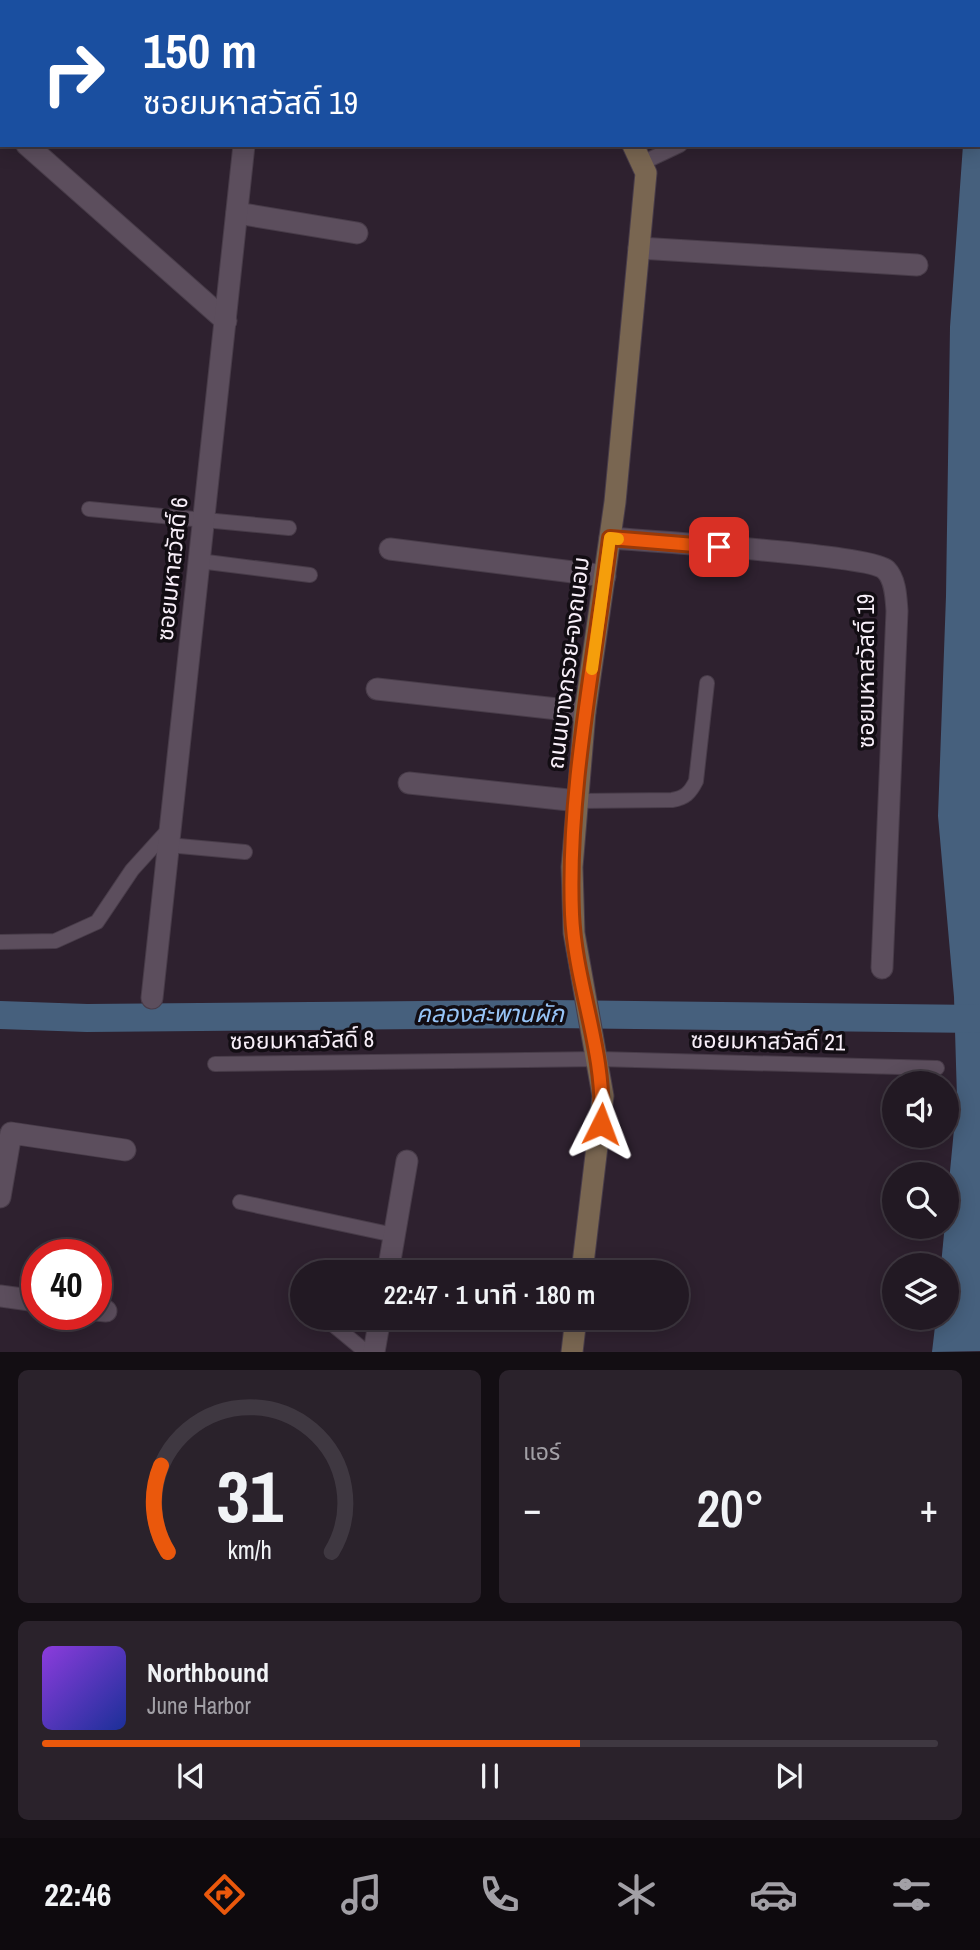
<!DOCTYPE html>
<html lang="th">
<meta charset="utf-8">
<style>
body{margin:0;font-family:"Archivo Narrow","Noto Sans Thai",sans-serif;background:#2a222b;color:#f1f3f6;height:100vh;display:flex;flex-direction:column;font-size:26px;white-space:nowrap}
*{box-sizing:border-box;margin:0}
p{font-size:23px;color:#a2a0a6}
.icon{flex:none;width:38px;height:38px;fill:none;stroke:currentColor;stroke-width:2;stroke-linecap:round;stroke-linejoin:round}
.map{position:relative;height:1352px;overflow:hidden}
.panel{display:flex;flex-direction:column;gap:18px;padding:18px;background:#130e13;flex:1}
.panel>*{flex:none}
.top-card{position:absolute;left:0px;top:0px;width:980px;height:147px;box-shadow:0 4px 18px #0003,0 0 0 2px #3f3841;background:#1a4fa0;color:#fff;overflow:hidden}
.fabs{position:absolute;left:882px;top:1071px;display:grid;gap:14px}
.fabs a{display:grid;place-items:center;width:77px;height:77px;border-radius:50%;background:#221923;box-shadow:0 4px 18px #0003,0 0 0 2px #3f3841;font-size:35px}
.speed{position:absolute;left:21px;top:1239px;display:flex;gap:14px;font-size:35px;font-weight:700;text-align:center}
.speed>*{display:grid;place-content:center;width:91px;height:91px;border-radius:50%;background:#221923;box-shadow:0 4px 18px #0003,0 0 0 2px #3f3841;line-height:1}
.speed .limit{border:10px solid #d22;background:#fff;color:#111}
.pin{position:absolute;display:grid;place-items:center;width:60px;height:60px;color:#fff;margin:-30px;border-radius:14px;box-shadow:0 4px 10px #0006}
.me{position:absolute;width:77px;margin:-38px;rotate:3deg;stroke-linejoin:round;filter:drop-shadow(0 0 5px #0008)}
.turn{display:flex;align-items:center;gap:24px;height:147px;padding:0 28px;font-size:32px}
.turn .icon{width:91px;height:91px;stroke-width:2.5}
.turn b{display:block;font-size:49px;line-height:60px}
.big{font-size:52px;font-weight:600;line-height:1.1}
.panel .tile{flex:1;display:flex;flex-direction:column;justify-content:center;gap:10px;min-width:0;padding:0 24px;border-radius:10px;background:#2a222b}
.panel .dial{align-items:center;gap:0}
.dial svg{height:182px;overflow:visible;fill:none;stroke:#3f3841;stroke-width:7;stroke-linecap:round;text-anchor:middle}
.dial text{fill:#f1f3f6;stroke:none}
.song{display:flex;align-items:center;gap:21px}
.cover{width:84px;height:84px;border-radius:10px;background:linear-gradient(135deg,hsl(270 70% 55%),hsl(230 70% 35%))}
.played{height:7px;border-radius:4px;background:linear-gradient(90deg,#ea580c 60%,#3f3841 60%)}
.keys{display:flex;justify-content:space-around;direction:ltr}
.heat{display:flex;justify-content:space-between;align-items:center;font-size:38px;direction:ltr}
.panel .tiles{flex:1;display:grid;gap:18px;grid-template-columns:1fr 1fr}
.tile:last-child{grid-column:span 2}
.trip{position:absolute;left:290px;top:1260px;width:399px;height:70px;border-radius:35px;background:#221923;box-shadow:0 4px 18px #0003,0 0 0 2px #3f3841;font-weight:600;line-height:70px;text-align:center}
.tabs{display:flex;height:112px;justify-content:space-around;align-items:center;background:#0e0a0e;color:#a2a0a6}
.tabs .icon{width:49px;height:49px}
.tabs .selected{color:#ea580c}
.tabs b{font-size:32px;color:#f1f3f6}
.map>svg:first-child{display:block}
.water{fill:#46607d}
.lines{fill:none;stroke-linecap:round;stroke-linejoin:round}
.canal{stroke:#46607d;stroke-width:28}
.lane-casing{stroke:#483c49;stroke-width:16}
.street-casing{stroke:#483c49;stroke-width:23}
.secondary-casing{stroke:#483c49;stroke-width:23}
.lane{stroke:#5c4e5d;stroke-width:14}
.street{stroke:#5c4e5d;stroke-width:21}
.secondary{stroke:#796651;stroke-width:21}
.route-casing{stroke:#983908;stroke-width:18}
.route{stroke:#ea580c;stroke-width:12}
.slow{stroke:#f59e0b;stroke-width:12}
.labels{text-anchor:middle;stroke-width:7;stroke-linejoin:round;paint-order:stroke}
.street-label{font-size:23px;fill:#f8eff9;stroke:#120d13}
.water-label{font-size:24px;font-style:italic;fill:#97c4f6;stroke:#120d13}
</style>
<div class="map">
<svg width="980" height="1352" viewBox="0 0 980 1352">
<rect width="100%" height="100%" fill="#2e212f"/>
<polygon class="water" points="980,0 980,1351 932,1352 936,1318 947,1318 947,1265 941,1265 957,1098 954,997 938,816 946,596 950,327 963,145 978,145"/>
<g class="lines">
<polyline class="canal" points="0,1015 87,1018 550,1014 980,1019"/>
<g class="lane-casing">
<g id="lane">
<polyline points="642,163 680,145"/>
<polyline points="89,509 289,528"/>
<polyline points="199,561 310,575"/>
<path d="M 578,801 L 672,800 C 685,798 690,793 696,781 L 707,683"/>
<polyline points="168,845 245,852"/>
<polyline points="0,942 55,941 97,922 132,870 170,828"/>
<polyline points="215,1064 599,1059 937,1068"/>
<polyline points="240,1202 394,1235"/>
<polyline points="325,1318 366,1352"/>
</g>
</g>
<g class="street-casing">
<g id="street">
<polyline points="237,2 238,0"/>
<polyline points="327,2 327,0"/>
<polyline points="27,145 226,321"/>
<polyline points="237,213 357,233"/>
<polyline points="639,248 917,265"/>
<path d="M 610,538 C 648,541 871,555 886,570 C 896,580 896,599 897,611 L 882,968"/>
<polyline points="390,549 605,576"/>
<polyline points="377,689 585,712"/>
<polyline points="409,783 578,801"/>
<polyline points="152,998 244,145"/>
<polyline points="0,1197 11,1133 125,1150"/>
<polyline points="388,1272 407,1161"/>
<polyline points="0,1296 37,1301"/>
<polyline points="96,1310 106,1311"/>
<polyline points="374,1352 380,1318"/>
</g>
</g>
<g class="secondary-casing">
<g id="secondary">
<polyline points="183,0 185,2"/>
<polyline points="582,1272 603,1096 574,933 572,867 585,712 615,502 646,173 633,145"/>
<polyline points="572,1352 576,1318"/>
</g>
</g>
<use href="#lane" class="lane"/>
<use href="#street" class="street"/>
<use href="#secondary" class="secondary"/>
</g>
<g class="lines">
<g class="route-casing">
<path id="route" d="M 601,1124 C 606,1052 575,985 572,914 C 567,791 595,660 610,538 L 719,547"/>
</g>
<use href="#route" class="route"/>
<polyline class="slow" points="592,669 610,538 618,539"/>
</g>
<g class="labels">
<g class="street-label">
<text transform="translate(172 569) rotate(-84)" y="8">ซอยมหาสวัสดิ์ 6</text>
<text transform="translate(568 663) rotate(-83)" y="8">ถนนบางกรวย-จงถนอม</text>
<text transform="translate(866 671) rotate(-90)" y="8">ซอยมหาสวัสดิ์ 19</text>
<text transform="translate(302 1040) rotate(-1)" y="8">ซอยมหาสวัสดิ์ 8</text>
<text transform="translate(768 1041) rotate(1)" y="8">ซอยมหาสวัสดิ์ 21</text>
</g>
<g class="water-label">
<text x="490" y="1022">คลองสะพานผัก</text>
</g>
</g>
</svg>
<div class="fabs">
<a><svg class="icon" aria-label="sound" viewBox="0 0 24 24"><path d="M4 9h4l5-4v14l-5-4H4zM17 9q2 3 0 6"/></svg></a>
<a><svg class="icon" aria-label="search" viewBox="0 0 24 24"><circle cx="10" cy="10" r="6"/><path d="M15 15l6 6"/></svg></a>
<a><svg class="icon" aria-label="layers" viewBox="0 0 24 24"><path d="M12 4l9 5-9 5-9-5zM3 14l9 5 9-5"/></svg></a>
</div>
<div class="speed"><div class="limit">40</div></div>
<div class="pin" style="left:719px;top:547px;background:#d93025"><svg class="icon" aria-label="arrive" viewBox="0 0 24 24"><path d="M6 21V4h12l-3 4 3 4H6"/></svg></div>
<svg class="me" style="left:601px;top:1124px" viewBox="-20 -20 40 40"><path d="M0-17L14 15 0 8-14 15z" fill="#ea580c" stroke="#fff" stroke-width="4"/></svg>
<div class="trip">22:47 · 1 นาที · 180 m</div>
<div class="top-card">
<div class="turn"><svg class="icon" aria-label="right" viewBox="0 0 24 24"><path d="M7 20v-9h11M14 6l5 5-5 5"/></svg><div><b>150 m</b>ซอยมหาสวัสดิ์ 19</div></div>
</div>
</div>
<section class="panel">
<div class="tiles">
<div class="tile dial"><svg viewBox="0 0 100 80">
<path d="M14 69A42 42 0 1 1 86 69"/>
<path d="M14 69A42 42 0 0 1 11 31" stroke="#ea580c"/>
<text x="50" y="56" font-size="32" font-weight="700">31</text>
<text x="50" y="72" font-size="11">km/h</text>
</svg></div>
<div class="tile"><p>แอร์</p>
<div class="heat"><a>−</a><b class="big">20°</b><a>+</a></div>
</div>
<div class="tile">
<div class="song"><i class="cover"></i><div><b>Northbound</b><p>June Harbor</p></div></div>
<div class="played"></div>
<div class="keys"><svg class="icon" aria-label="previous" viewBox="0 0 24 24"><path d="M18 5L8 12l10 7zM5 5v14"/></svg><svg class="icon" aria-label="pause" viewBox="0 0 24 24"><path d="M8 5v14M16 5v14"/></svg><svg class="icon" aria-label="next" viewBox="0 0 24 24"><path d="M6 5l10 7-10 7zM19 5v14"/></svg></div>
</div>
</div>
</section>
<nav class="tabs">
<b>22:46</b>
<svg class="icon selected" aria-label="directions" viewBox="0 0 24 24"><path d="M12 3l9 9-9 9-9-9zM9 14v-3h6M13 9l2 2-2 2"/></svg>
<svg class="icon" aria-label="music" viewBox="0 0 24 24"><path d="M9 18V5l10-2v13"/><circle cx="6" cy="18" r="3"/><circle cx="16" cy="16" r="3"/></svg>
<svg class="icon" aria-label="phone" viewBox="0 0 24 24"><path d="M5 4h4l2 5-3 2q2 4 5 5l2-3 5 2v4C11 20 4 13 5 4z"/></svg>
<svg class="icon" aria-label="climate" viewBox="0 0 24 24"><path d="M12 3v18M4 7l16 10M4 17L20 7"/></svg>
<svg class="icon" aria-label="car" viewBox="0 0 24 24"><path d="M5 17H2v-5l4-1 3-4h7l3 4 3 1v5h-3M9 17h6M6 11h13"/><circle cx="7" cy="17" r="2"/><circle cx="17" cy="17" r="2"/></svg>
<svg class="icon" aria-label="filters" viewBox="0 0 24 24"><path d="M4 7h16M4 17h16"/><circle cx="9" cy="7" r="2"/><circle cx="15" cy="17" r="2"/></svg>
</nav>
